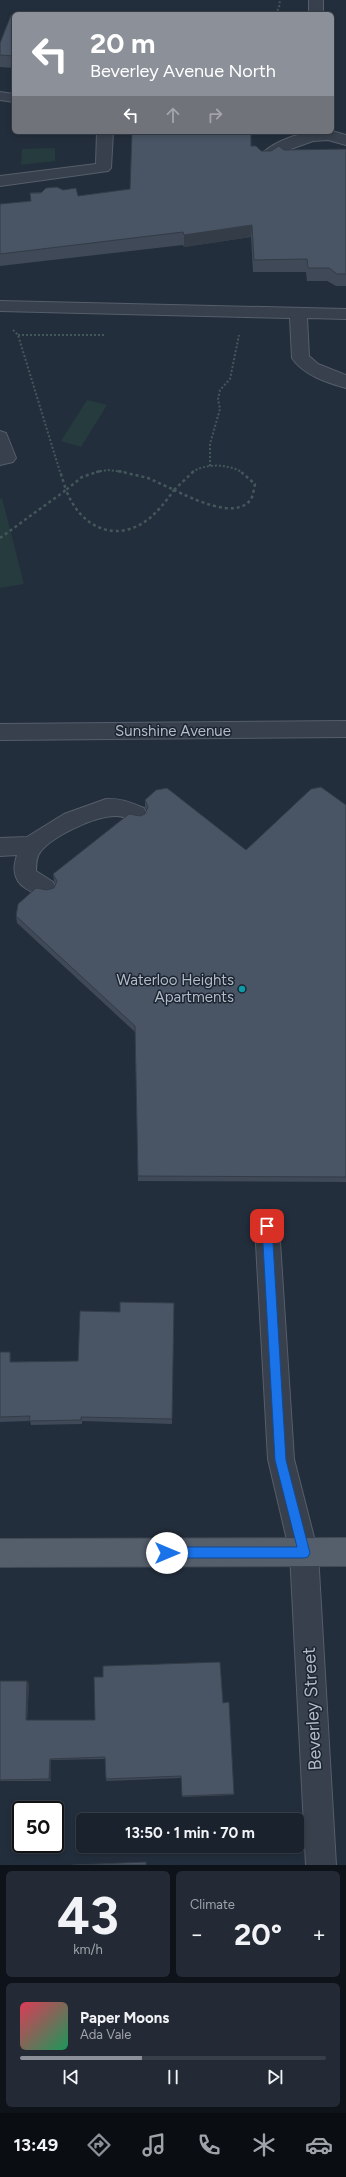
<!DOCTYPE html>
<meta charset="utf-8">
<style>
body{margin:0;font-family:Figtree,sans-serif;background:#232a35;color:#f1f3f6;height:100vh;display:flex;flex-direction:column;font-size:15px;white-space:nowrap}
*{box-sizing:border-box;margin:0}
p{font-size:13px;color:#9fa4aa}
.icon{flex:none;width:22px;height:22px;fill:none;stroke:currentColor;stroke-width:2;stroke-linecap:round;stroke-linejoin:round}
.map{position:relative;height:1865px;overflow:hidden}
.details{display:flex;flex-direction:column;gap:6px;padding:6px;background:#0e1319;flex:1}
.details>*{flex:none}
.hud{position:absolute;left:12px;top:12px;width:322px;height:122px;border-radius:6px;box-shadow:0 2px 6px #0003,0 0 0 1px #383f49;background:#8c9099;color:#fff;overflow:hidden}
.speed{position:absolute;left:12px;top:1801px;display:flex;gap:8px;font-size:20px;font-weight:700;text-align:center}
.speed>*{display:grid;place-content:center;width:52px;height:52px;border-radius:50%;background:#1a222d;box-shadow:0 2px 6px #0003,0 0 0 1px #383f49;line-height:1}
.speed .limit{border:2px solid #111;border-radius:6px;background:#fff;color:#111}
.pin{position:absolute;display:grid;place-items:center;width:34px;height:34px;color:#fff;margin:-17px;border-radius:8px;box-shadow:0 2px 6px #0006}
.me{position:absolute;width:44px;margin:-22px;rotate:90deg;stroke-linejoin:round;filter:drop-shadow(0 0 3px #0008)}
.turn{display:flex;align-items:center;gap:14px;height:84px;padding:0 12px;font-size:18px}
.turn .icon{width:52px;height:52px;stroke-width:2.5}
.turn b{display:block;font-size:28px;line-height:34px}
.lanes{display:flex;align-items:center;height:38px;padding:0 12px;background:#0003;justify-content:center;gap:20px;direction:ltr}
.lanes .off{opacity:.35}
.big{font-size:30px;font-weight:700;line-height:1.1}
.details .card{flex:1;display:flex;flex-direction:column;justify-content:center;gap:6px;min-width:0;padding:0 14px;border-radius:6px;background:#232a35}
.details .dial{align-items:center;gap:0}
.dial b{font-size:52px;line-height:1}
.song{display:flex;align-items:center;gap:12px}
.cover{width:48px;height:48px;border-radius:6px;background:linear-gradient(135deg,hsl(350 70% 55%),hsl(150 70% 35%))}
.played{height:4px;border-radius:2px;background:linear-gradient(90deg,#8c9099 40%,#383f49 40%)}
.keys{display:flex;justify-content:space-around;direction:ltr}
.heat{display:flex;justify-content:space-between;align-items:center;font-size:22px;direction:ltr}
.details .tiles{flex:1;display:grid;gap:6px;grid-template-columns:1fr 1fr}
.card:last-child{grid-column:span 2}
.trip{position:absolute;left:76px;top:1813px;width:228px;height:40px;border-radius:6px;background:#1a222d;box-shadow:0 2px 6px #0003,0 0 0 1px #383f49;font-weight:700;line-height:40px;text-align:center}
.tab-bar{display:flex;height:64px;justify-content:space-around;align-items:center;background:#0a0e12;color:#9fa4aa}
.tab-bar .icon{width:28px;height:28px}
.tab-bar .selected{color:#8c9099}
.tab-bar b{font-size:18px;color:#f1f3f6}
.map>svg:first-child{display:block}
.green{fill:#253b3d}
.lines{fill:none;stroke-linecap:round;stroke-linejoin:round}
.minor-casing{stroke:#555e6a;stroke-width:2}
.major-casing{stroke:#404955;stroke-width:2}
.path-far1{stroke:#43585a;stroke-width:2;stroke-dasharray:2 2;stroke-linecap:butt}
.path{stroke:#43585a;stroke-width:2.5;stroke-dasharray:3 3;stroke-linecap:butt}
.minor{fill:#37404c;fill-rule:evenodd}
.major{fill:#555f6c;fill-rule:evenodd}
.wall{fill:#3f4957}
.shaded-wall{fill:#333c47}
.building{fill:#495565;stroke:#333c47}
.route{fill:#1a73e8;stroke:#114b97}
.culture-dot{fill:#0f9aa8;stroke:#1c2531;stroke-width:1.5}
.labels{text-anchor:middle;stroke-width:3;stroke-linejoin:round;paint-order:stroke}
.street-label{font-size:15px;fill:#b2bbc8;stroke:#1c2531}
.poi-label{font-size:15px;fill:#b2bbc8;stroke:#1c2531;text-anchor:end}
.near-street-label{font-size:18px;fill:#b2bbc8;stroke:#1c2531}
</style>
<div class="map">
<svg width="346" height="1865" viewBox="0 0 346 1865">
<rect width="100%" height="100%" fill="#232e3c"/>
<g class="green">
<polygon points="55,148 55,161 21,165 22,149"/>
<polygon points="87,400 107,405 81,447 61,441"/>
<polygon points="2,498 24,584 0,588 0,499"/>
</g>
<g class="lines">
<g class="minor-casing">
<g id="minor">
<rect x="309" y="0" width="14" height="14"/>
<polygon points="0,92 14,94 14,102 0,100"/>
<path d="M 332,131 L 346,135 L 346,145 L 328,140 L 313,141 L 291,149 L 270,162 L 260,162 L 257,159 C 268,144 293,135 310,132 C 317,131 326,133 332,131 Z"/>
<polygon points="97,132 113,132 111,168 108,171 0,186 0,176 96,164"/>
<path d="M 0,301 L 346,309 L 346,319 L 307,318 L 309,356 L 318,364 L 346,375 L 346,388 C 328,383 303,375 292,358 L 290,318 L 0,311 Z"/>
<polygon points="0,431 6,433 16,458 13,462 0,465"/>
<polygon points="346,721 346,737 0,740 0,724"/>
<path d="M 106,799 C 121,798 131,803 144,808 L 147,814 L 144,820 C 133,824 126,815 115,816 C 95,816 53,836 41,851 C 36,856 36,865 36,871 L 53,882 L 56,888 L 53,894 C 41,898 20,889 16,877 C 13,869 15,862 17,855 L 0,856 L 0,838 L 27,837 L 64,814 Z"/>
<polygon points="267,1214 276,1218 279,1226 294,1459 318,1553 336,1865 306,1865 290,1553 268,1459 255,1226 258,1218"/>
</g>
</g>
<g class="major-casing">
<polygon id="major" points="346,1538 346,1566 0,1567 0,1539"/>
</g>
<g class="path-far1">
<polyline points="275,14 279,8 280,0"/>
<polyline points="13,330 18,335 60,472"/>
<polyline points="18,335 106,335"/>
<polyline points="210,466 210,444 220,409 218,399 220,390 230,379 239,335"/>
<polyline points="96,472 108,470 125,472"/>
<path d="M 192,472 C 207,463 227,464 242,472"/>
</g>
<g class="path">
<path d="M 100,471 L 82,477 L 66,490 C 80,527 116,545 150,518 C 159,510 167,500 174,490"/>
<polyline points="118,471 148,478 174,490"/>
<path d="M 174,490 C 191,498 237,521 251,499 C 253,496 254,488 255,484 L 240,471"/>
<polyline points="174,490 194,471"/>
<polyline points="0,538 66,490 60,471"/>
</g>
<use href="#minor" class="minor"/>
<use href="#major" class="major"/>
</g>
<g class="wall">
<polygon points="14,15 14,68 0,67 0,43"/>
<polygon points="251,146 261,151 271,151 284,150 346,149 346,286 336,286 327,281 307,281 306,272 253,272 251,237 184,247 183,245 0,266 0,204 31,201 30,193 63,190 78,196 130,189"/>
<polygon points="145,800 246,850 346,805 346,1182 138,1181 135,1032 17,923 16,916 47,890 54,888 55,884 54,881 53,874 140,816 145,814 147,810 145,807"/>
<polygon points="174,1303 172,1424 82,1421 82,1424 31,1425 30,1421 0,1422 0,1352 11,1357 11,1362 78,1361 120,1312"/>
<polygon points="0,1681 27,1681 29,1684 27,1720 95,1720 223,1703 234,1794 233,1795 182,1797 181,1778 106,1781 106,1779 105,1759 51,1760 51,1781 0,1781"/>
</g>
<g class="shaded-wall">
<polygon points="252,225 251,237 184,247 184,235"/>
<polygon points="10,1352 11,1357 11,1367 10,1362"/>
<polygon points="27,1681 29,1684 27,1722 26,1720"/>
<polygon points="50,1759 51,1760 51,1781 49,1779"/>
</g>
<g class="building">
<polygon points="11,15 14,15 14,56 0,55 0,43"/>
<polygon points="132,132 251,132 251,146 256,146 261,151 271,151 279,146 284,150 346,149 346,274 337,274 329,268 308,268 307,259 254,260 252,225 184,235 183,232 0,254 0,204 31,201 30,193 41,193 46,188 57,187 63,190 76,188 78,196 130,189"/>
<polygon points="321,787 346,805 346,1177 138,1176 135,1026 16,916 18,904 36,888 47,890 54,888 57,881 53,874 129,814 140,816 145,814 148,807 145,800 156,790 167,788 246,850 311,789"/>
<polygon points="120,1302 174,1303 172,1419 81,1417 81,1420 29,1421 30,1416 0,1417 0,1352 10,1352 10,1362 78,1361 80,1311 120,1312"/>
<polygon points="220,1662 223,1703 229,1702 234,1794 182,1796 181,1776 106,1779 105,1757 50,1759 49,1779 0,1780 0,1681 27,1681 26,1720 95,1720 94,1677 103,1677 103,1666"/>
<polygon points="146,1862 146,1865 73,1865"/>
</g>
<polygon class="route" points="267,1221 272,1226 286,1460 310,1553 308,1557 304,1558 167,1558 163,1557 162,1553 163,1549 167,1547 297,1547 275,1460 262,1226"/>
<circle class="culture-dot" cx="242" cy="989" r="4"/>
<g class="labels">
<g class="street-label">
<text x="173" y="736">Sunshine Avenue</text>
</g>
<g class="poi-label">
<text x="234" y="985">Waterloo Heights<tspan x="234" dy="17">Apartments</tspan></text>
</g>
<g class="near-street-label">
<text transform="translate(312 1709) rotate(-93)" y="6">Beverley Street</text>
</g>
</g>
</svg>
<div class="speed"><div class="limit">50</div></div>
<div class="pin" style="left:267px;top:1226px;background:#d93025"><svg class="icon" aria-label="arrive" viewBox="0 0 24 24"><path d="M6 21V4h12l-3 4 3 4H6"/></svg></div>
<svg class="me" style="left:167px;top:1553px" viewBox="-20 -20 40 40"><circle r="19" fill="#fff"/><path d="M0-13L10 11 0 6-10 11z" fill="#1a73e8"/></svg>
<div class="trip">13:50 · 1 min · 70 m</div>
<div class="hud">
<div class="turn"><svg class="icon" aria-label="left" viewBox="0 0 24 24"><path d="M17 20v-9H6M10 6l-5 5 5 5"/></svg><div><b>20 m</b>Beverley Avenue North</div></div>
<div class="lanes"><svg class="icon" aria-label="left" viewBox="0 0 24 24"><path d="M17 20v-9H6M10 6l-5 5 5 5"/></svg><svg class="icon off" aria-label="ahead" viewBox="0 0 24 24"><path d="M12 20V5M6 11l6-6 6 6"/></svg><svg class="icon off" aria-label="right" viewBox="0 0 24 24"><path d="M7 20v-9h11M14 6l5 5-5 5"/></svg></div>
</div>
</div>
<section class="details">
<div class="tiles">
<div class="card dial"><b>43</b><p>km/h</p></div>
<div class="card"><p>Climate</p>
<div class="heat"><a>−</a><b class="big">20°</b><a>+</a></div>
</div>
<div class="card">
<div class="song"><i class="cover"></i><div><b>Paper Moons</b><p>Ada Vale</p></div></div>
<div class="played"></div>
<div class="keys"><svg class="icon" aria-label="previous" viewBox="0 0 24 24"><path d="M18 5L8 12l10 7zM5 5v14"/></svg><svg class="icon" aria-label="pause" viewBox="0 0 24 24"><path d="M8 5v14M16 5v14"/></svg><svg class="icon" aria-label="next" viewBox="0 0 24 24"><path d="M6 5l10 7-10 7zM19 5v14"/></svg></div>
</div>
</div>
</section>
<nav class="tab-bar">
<b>13:49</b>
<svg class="icon selected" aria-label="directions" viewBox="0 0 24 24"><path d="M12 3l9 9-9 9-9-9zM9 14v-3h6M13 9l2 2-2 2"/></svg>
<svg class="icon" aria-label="music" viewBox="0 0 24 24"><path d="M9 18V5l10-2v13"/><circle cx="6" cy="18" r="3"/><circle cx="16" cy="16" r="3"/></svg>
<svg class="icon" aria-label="phone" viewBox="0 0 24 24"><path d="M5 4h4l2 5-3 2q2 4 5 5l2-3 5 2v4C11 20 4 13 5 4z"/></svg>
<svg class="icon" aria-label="climate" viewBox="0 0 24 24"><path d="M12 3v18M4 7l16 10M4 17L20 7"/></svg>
<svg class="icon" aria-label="car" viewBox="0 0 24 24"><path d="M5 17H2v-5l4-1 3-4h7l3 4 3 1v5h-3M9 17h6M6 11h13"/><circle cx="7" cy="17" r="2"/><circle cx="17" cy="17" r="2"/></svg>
</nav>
